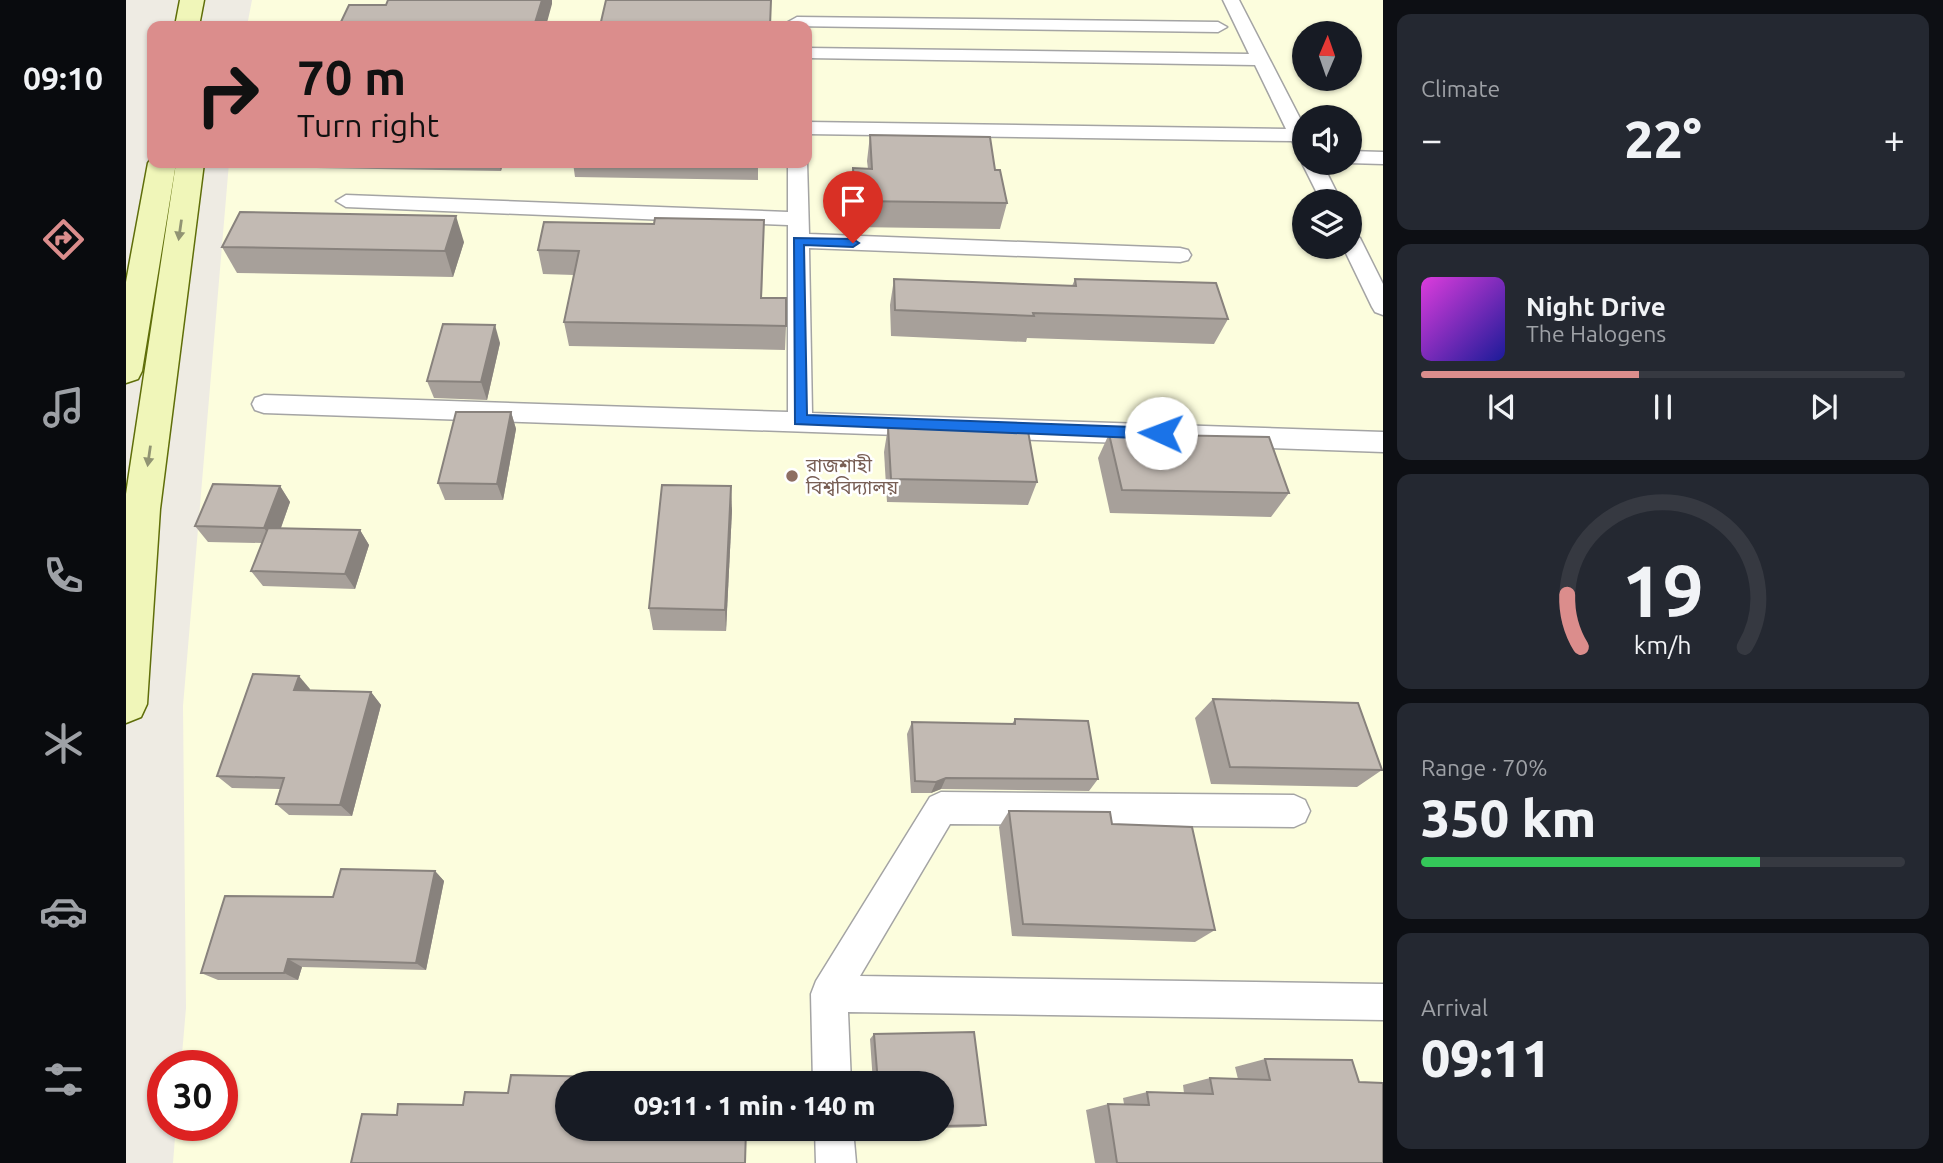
<!DOCTYPE html>
<meta charset="utf-8">
<style>
body{margin:0;font-family:Ubuntu,"Noto Sans Bengali",sans-serif;background:#242831;color:#f1f3f6;height:100vh;display:flex;flex-direction:column;font-size:26px;white-space:nowrap}
*{box-sizing:border-box;margin:0}
p{font-size:23px;color:#9ea1a6}
.icon{flex:none;width:38px;height:38px;fill:none;stroke:currentColor;stroke-width:2;stroke-linecap:round;stroke-linejoin:round}
.map{position:relative;flex:1;overflow:hidden}
.panel{display:flex;flex-direction:column;gap:14px;padding:14px;background:#0d0f14;width:560px}
.panel>*{flex:none}
.banner{position:absolute;left:21px;top:21px;width:665px;height:147px;border-radius:14px;box-shadow:0 2px 5px #0004;background:#db8d8c;color:#111;overflow:hidden}
.needle{width:46px;rotate:2deg}
.tools{position:absolute;left:1166px;top:21px;display:grid;gap:14px}
.tools a{display:grid;place-items:center;width:70px;height:70px;border-radius:50%;background:#171b24;box-shadow:0 2px 5px #0004;font-size:35px}
.speed{position:absolute;left:21px;top:1050px;display:flex;gap:14px;font-size:35px;font-weight:700;text-align:center}
.speed>*{display:grid;place-content:center;width:91px;height:91px;border-radius:50%;background:#171b24;box-shadow:0 2px 5px #0004;line-height:1}
.speed .limit{border:10px solid #d22;background:#fff;color:#111}
.pin{position:absolute;display:grid;place-items:center;width:60px;height:60px;color:#fff;margin:-72px -30px;border-radius:50% 50% 50% 0;rotate:-45deg;box-shadow:0 0 7px #0007}
.pin .icon{rotate:45deg}
.me{position:absolute;width:77px;margin:-38px;rotate:272deg;stroke-linejoin:round;filter:drop-shadow(0 0 5px #0008)}
.turn{display:flex;align-items:center;gap:24px;height:147px;padding:0 35px;font-size:32px}
.turn .icon{width:91px;height:91px;stroke-width:2.5}
.turn b{display:block;font-size:49px;line-height:60px}
.big{font-size:52px;font-weight:800;line-height:1.1}
.panel .card{flex:1;display:flex;flex-direction:column;justify-content:center;gap:10px;min-width:0;padding:0 24px;border-radius:14px;background:#242831}
.panel .dial{align-items:center;gap:0}
.dial svg{height:182px;overflow:visible;fill:none;stroke:#363941;stroke-width:7;stroke-linecap:round;text-anchor:middle}
.dial text{fill:#f1f3f6;stroke:none}
.song{display:flex;align-items:center;gap:21px}
.cover{width:84px;height:84px;border-radius:10px;background:linear-gradient(135deg,hsl(300 70% 55%),hsl(240 70% 35%))}
.played{height:7px;border-radius:4px;background:linear-gradient(90deg,#db8d8c 45%,#363941 45%)}
.keys{display:flex;justify-content:space-around;direction:ltr}
.heat{display:flex;justify-content:space-between;align-items:center;font-size:38px;direction:ltr}
.charge{height:10px;border-radius:5px;background:linear-gradient(90deg,#34c759 70%,#363941 0)}
.trip{position:absolute;left:429px;top:1071px;width:399px;height:70px;border-radius:35px;background:#171b24;box-shadow:0 2px 5px #0004;font-weight:800;line-height:70px;text-align:center}
main{display:flex;flex:1;min-height:0}
.dock{display:flex;flex-direction:column;width:126px;justify-content:space-around;align-items:center;background:#090b0e;color:#9ea1a6}
.dock .icon{width:49px;height:49px}
.dock .current{color:#db8d8c}
.dock b{font-size:32px;color:#f1f3f6}
.map>svg:first-child{display:block}
.education{fill:#fcfddd;fill-rule:evenodd}
.lines{fill:none;stroke-linecap:round;stroke-linejoin:round}
.street-casing{stroke:#a4a4a4;stroke-width:3}
.secondary-casing{stroke:#5f6e0a;stroke-width:3}
.street{fill:#fff;fill-rule:evenodd}
.secondary{fill:#f0f6b9;fill-rule:evenodd}
.wall{fill:#a7a09a}
.shaded-wall{fill:#88827d}
.building{fill:#c2bab3;stroke:#88827d;stroke-width:2}
.oneway{fill:#919473}
.route{fill:#1a73e8;stroke:#114b97;stroke-width:2}
.education-dot{fill:#8d6e63;stroke:#fff;stroke-width:2.5}
.labels{text-anchor:middle;stroke-width:5;stroke-linejoin:round;paint-order:stroke}
.education-label{font-size:19px;fill:#785e54;stroke:#fff;text-anchor:start}
</style>
<main>
<nav class="dock">
<b>09:10</b>
<svg class="icon current" aria-label="directions" viewBox="0 0 24 24"><path d="M12 3l9 9-9 9-9-9zM9 14v-3h6M13 9l2 2-2 2"/></svg>
<svg class="icon" aria-label="music" viewBox="0 0 24 24"><path d="M9 18V5l10-2v13"/><circle cx="6" cy="18" r="3"/><circle cx="16" cy="16" r="3"/></svg>
<svg class="icon" aria-label="phone" viewBox="0 0 24 24"><path d="M5 4h4l2 5-3 2q2 4 5 5l2-3 5 2v4C11 20 4 13 5 4z"/></svg>
<svg class="icon" aria-label="climate" viewBox="0 0 24 24"><path d="M12 3v18M4 7l16 10M4 17L20 7"/></svg>
<svg class="icon" aria-label="car" viewBox="0 0 24 24"><path d="M5 17H2v-5l4-1 3-4h7l3 4 3 1v5h-3M9 17h6M6 11h13"/><circle cx="7" cy="17" r="2"/><circle cx="17" cy="17" r="2"/></svg>
<svg class="icon" aria-label="filters" viewBox="0 0 24 24"><path d="M4 7h16M4 17h16"/><circle cx="9" cy="7" r="2"/><circle cx="15" cy="17" r="2"/></svg>
</nav>
<div class="map">
<svg width="1257" height="1163" viewBox="0 0 1257 1163">
<rect width="100%" height="100%" fill="#eeebe3"/>
<path class="education" d="M 126,0 L 1257,0 L 1257,1163 L 47,1163 L 50,1125 L 96,1125 L 96,1066 L 55,1066 L 60,1008 L 57,706 L 103,163 L 681,163 L 681,26 L 121,26 ZM 1178,33 L 1223,33 L 1223,79 L 1178,79 ZM 1178,117 L 1223,117 L 1223,163 L 1178,163 ZM 1178,201 L 1223,201 L 1223,247 L 1178,247 ZM 441,1083 L 816,1083 L 816,1129 L 441,1129 Z"/>
<g class="lines">
<g class="street-casing">
<g id="street">
<polygon points="1097,0 1113,0 1178,126 1178,152 1171,150 1166,141 681,134 681,122 1160,129 1129,65 681,58 681,48 1123,54"/>
<polygon points="671,17 1092,22 1101,27 1092,32 665,26 662,22"/>
<polygon points="1223,151 1257,152 1257,164 1222,163"/>
<polygon points="1178,160 1196,163 1215,201 1195,201 1176,163"/>
<polygon points="681,161 683,234 1054,248 1062,250 1065,255 1062,260 1054,262 683,248 686,413 1257,432 1257,452 138,413 129,410 126,404 129,398 138,395 662,412 662,225 220,207 210,201 220,195 662,212 662,163"/>
<polygon points="1223,231 1234,238 1257,284 1257,315 1249,312 1246,307 1217,247 1223,247"/>
<polygon points="815,792 1168,795 1179,800 1184,811 1179,822 1168,827 824,824 734,976 1257,984 1257,1020 722,1012 725,1083 687,1083 685,994 690,981 804,797"/>
<polygon points="689,1129 727,1129 730,1163 690,1163"/>
</g>
</g>
<g class="secondary-casing">
<g id="secondary">
<polygon points="54,0 78,0 73,26 49,26"/>
<polygon points="26,157 26,163 50,163 16,371 12,379 0,383 0,282 22,163"/>
<polygon points="50,163 78,163 34,509 21,704 15,717 0,723 0,494"/>
</g>
</g>
<use href="#street" class="street"/>
<use href="#secondary" class="secondary"/>
</g>
<g class="wall">
<polygon points="744,135 869,170 881,203 874,229 726,227 724,195 727,168 742,169 741,161"/>
<polygon points="187,163 377,163 375,171 190,168"/>
<polygon points="447,163 632,163 632,180 449,177"/>
<polygon points="338,242 327,277 111,273 96,247"/>
<polygon points="637,245 636,298 660,326 659,350 443,346 438,322 448,275 417,274 412,250"/>
<polygon points="768,279 946,286 949,279 1102,319 1088,344 901,338 900,342 765,336 764,305"/>
<polygon points="374,343 361,400 308,398 301,381"/>
<polygon points="385,412 390,429 377,500 319,500 312,483"/>
<polygon points="762,427 911,482 902,505 761,502 758,452"/>
<polygon points="983,434 1163,493 1145,517 984,513 972,458"/>
<polygon points="154,486 164,502 155,528 234,530 243,545 229,589 137,586 125,571 136,543 82,542 69,526"/>
<polygon points="606,510 600,631 527,630 523,608"/>
<polygon points="184,689 184,690 245,692 255,705 226,816 163,815 150,804 154,789 106,788 91,776"/>
<polygon points="1087,699 1256,770 1231,787 1085,784 1069,718"/>
<polygon points="889,719 972,779 963,791 815,789 805,793 785,793 781,734 786,722 886,724"/>
<polygon points="883,811 986,824 1089,930 1069,942 886,936 873,827"/>
<polygon points="309,871 318,881 300,970 176,967 172,980 92,980 75,973 207,897"/>
<polygon points="848,1032 860,1125 853,1127 816,1128 816,1083 747,1083 744,1039 748,1034"/>
<polygon points="1139,1059 1257,1163 969,1163 960,1110 982,1104 998,1104 997,1098 1021,1092 1058,1093 1057,1085 1084,1078 1112,1079 1109,1067"/>
</g>
<g class="shaded-wall">
<polygon points="416,0 426,0 426,4 420,26 408,26"/>
<polygon points="373,163 377,163 375,171"/>
<polygon points="330,216 338,242 327,277 319,251"/>
<polygon points="369,325 374,343 361,400 355,382"/>
<polygon points="385,412 390,429 377,500 371,484"/>
<polygon points="154,486 164,502 149,544 138,528"/>
<polygon points="605,486 606,510 600,631 599,610"/>
<polygon points="234,530 243,545 229,589 219,574"/>
<polygon points="173,676 184,689 180,703 168,690"/>
<polygon points="245,692 255,705 226,816 214,805"/>
<polygon points="820,778 815,789 805,793 810,782"/>
<polygon points="309,871 318,881 300,970 290,963"/>
<polygon points="162,959 176,967 172,980 158,973"/>
<polygon points="479,1077 486,1083 478,1083"/>
</g>
<g class="building">
<polygon points="262,0 416,0 408,26 213,26 223,5 260,5"/>
<polygon points="480,0 645,0 644,26 474,26"/>
<polygon points="744,135 864,137 869,170 874,170 881,203 729,201 727,168 746,169"/>
<polygon points="114,212 330,216 319,251 96,247"/>
<polygon points="529,218 638,220 635,298 660,298 660,326 438,322 453,251 412,250 418,222 528,224"/>
<polygon points="768,279 950,286 949,279 1090,283 1102,319 907,313 908,316 769,310"/>
<polygon points="317,324 369,325 355,382 301,381"/>
<polygon points="330,412 385,412 371,484 312,483"/>
<polygon points="762,427 902,431 911,482 765,479"/>
<polygon points="983,434 1143,437 1163,493 996,490"/>
<polygon points="87,484 154,486 138,528 69,526"/>
<polygon points="536,485 605,486 599,610 523,608"/>
<polygon points="142,528 234,530 219,574 125,571"/>
<polygon points="127,674 173,676 168,690 245,692 214,805 150,804 158,778 91,776"/>
<polygon points="1087,699 1232,703 1256,770 1104,767"/>
<polygon points="889,719 962,721 972,779 820,778 810,782 789,781 786,722 889,724"/>
<polygon points="883,811 984,812 986,824 1066,827 1089,930 897,924"/>
<polygon points="215,869 309,871 290,963 162,959 158,973 75,973 99,896 207,897"/>
<polygon points="848,1032 860,1125 816,1126 816,1083 752,1083 748,1034"/>
<polygon points="1139,1059 1226,1060 1233,1082 1257,1083 1257,1163 991,1163 982,1104 1023,1105 1021,1092 1087,1094 1084,1078 1144,1080"/>
<polygon points="385,1075 479,1077 478,1083 441,1083 441,1129 620,1129 619,1163 225,1163 236,1114 271,1115 272,1104 337,1105 339,1092 382,1093"/>
</g>
<defs><path id="oneway-solid" d="M-6-.8H1V-3.2L6.5 0L1 3.2V.8H-6Z" transform="scale(1.75)"/></defs>
<g class="oneway">
<use href="#oneway-solid" transform="translate(54 230) rotate(98)"/>
<use href="#oneway-solid" transform="translate(23 456) rotate(98)"/>
</g>
<polygon class="route" points="668,238 727,239 733,243 727,247 678,245 681,415 1035,428 1042,433 1035,439 669,424"/>
<circle class="education-dot" cx="666" cy="476" r="7"/>
<g class="labels">
<g class="education-label">
<text x="680" y="472">রাজশাহী<tspan x="680" dy="22">বিশ্ববিদ্যালয়</tspan></text>
</g>
</g>
</svg>
<div class="tools">
<a><svg class="needle" viewBox="-14 -14 28 28"><path d="M0-13l5 13h-10z" fill="#e53935"/><path d="M0 13l5-13h-10z" fill="#9ea1a6"/></svg></a>
<a><svg class="icon" aria-label="sound" viewBox="0 0 24 24"><path d="M4 9h4l5-4v14l-5-4H4zM17 9q2 3 0 6"/></svg></a>
<a><svg class="icon" aria-label="layers" viewBox="0 0 24 24"><path d="M12 4l9 5-9 5-9-5zM3 14l9 5 9-5"/></svg></a>
</div>
<div class="speed"><div class="limit">30</div></div>
<div class="pin" style="left:727px;top:243px;background:#d93025"><svg class="icon" aria-label="arrive" viewBox="0 0 24 24"><path d="M6 21V4h12l-3 4 3 4H6"/></svg></div>
<svg class="me" style="left:1035px;top:433px" viewBox="-20 -20 40 40"><circle r="19" fill="#fff"/><path d="M0-13L10 11 0 6-10 11z" fill="#1a73e8"/></svg>
<div class="trip">09:11 · 1 min · 140 m</div>
<div class="banner">
<div class="turn"><svg class="icon" aria-label="right" viewBox="0 0 24 24"><path d="M7 20v-9h11M14 6l5 5-5 5"/></svg><div><b>70 m</b>Turn right</div></div>
</div>
</div>
<section class="panel">
<div class="card"><p>Climate</p>
<div class="heat"><a>−</a><b class="big">22°</b><a>+</a></div>
</div>
<div class="card">
<div class="song"><i class="cover"></i><div><b>Night Drive</b><p>The Halogens</p></div></div>
<div class="played"></div>
<div class="keys"><svg class="icon" aria-label="previous" viewBox="0 0 24 24"><path d="M18 5L8 12l10 7zM5 5v14"/></svg><svg class="icon" aria-label="pause" viewBox="0 0 24 24"><path d="M8 5v14M16 5v14"/></svg><svg class="icon" aria-label="next" viewBox="0 0 24 24"><path d="M6 5l10 7-10 7zM19 5v14"/></svg></div>
</div>
<div class="card dial"><svg viewBox="0 0 100 80">
<path d="M14 69A42 42 0 1 1 86 69"/>
<path d="M14 69A42 42 0 0 1 8 46" stroke="#db8d8c"/>
<text x="50" y="56" font-size="32" font-weight="700">19</text>
<text x="50" y="72" font-size="11">km/h</text>
</svg></div>
<div class="card"><p>Range · 70%</p><b class="big">350 km</b><div class="charge"></div></div>
<div class="card"><p>Arrival</p><b class="big">09:11</b></div>
</section>
</main>
